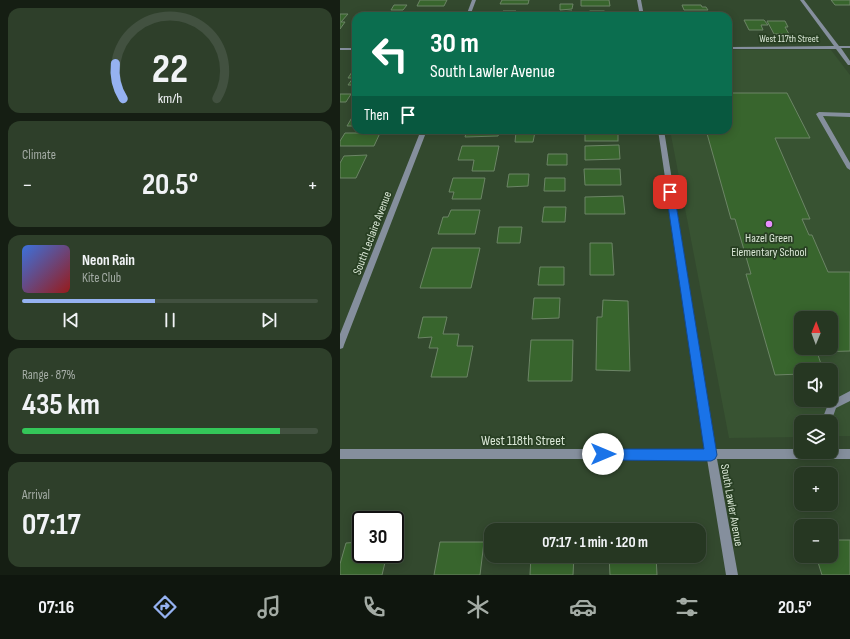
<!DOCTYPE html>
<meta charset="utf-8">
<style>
body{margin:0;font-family:"Sofia Sans Condensed",sans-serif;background:#2e3f2a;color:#f1f3f6;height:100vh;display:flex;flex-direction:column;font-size:15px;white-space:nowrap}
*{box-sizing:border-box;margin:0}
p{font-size:13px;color:#a4aca5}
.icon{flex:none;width:22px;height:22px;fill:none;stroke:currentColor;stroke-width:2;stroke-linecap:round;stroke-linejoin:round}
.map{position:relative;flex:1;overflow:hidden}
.details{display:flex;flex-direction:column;gap:8px;padding:8px;background:#151e13;width:340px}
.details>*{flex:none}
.hud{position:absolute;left:12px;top:12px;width:380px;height:122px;border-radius:12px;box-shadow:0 2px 10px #0003,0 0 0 1px #425140;background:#0b6e4f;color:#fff;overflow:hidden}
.needle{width:26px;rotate:1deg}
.buttons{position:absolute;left:454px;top:311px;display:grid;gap:8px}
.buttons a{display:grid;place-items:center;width:44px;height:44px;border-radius:8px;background:#263722;box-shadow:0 2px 10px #0003,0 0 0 1px #425140;font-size:20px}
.speed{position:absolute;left:12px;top:511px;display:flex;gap:8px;font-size:20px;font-weight:700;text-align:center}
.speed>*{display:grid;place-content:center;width:52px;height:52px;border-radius:50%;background:#263722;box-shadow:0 2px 10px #0003,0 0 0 1px #425140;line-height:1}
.speed .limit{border:2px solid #111;border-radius:6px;background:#fff;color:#111}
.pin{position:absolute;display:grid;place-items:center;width:34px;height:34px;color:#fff;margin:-17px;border-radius:8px;box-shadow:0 2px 6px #0006}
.me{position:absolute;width:44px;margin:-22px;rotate:90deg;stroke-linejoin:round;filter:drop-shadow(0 0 3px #0008)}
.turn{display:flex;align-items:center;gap:14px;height:84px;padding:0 12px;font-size:18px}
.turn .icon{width:52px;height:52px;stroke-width:2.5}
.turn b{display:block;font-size:28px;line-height:34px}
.then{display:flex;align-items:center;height:38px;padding:0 12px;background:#0003;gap:8px;font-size:15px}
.big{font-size:30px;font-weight:700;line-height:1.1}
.details .card{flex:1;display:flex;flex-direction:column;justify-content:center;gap:6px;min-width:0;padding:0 14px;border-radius:12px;background:#2e3f2a}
.details .dial{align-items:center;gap:0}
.dial svg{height:104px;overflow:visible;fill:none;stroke:#425140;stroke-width:7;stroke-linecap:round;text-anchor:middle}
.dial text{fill:#f1f3f6;stroke:none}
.song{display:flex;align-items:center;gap:12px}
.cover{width:48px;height:48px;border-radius:6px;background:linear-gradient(135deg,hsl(220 70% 55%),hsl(0 70% 35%))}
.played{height:4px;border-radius:2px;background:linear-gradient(90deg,#95b2f1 45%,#425140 45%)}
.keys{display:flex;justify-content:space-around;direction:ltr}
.heat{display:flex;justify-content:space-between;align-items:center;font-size:22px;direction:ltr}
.charge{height:6px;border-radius:3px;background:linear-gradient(90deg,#34c759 87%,#425140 0)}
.trip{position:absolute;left:144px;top:523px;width:222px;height:40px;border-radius:12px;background:#263722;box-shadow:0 2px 10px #0003,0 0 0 1px #425140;font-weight:700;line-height:40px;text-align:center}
.tabs{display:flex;height:64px;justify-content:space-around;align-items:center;background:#0f160e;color:#a4aca5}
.tabs .icon{width:28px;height:28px}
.tabs .selected{color:#95b2f1}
.tabs b{font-size:18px;color:#f1f3f6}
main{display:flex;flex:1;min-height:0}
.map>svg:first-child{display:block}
.built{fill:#385332;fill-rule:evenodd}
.building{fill:#38652d;stroke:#6c8566;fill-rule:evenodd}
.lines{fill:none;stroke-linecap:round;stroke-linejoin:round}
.lane{fill:#858f9d;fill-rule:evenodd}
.street{fill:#858f9d;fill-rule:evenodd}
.route{fill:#1a73e8;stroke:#114b97}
.poi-dot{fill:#e98efe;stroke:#283f23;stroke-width:1.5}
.labels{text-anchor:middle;stroke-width:3.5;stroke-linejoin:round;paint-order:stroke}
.far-street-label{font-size:10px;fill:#dae7d6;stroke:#283f23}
.street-label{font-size:12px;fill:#dae7d6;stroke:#283f23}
.poi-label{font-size:12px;fill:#dae7d6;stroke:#283f23}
.near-street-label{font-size:14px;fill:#dae7d6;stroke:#283f23}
</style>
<main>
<section class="details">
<div class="card dial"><svg viewBox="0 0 100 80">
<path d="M14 69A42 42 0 1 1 86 69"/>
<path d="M14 69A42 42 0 0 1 8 42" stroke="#95b2f1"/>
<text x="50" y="56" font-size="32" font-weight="700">22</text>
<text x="50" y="72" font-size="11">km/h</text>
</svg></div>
<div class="card"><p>Climate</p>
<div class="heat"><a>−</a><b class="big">20.5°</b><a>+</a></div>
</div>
<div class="card">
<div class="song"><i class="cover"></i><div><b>Neon Rain</b><p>Kite Club</p></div></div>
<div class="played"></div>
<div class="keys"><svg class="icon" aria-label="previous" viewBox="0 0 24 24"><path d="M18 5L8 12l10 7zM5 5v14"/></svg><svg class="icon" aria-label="pause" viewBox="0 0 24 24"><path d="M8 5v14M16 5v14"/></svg><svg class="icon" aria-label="next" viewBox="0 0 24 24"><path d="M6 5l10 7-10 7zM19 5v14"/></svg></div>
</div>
<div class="card"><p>Range · 87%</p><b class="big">435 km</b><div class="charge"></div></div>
<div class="card"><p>Arrival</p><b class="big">07:17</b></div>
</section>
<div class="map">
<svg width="510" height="575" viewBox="0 0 510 575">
<rect width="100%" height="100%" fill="#33492e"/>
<path class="built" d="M 388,50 L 491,50 L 510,75 L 510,436 L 491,436 L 491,422 L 461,422 L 461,437 L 389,438 L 330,130 L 388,130 ZM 461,318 L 491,318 L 491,348 L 461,348 ZM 461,370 L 491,370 L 491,400 L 461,400 Z"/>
<g class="building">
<polygon points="80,0 107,0 104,6 77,6"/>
<polygon points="162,0 189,0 188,4 160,4"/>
<polygon points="241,0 269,0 270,6 241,6"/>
<polygon points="491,0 510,0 510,5 495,5"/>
<polygon points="220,4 233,4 232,9 220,10"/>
<polygon points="54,5 67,5 63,10 51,10"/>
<polygon points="342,5 361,5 362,7 366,7 368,10 344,10"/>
<polygon points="163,11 176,11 175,16 161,16"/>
<polygon points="232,11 232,16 219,16 220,12"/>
<rect x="250" y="11" width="14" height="5"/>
<polygon points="328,12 355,12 356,16 330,16"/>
<polygon points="0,14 8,14 1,22 5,22 0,29"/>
<polygon points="404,20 424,20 428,25 421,25 423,30 409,30"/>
<polygon points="427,21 445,21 448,27 445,27 449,34 434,34"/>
<polygon points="16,66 16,85 8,85 13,78 8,78"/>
<path d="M 388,93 L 447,93 L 470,138 L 435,138 L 470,219 L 462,219 L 469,235 L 472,235 L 488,272 L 510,272 L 510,351 L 477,352 L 483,370 L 461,370 L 461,374 L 435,375 L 406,274 L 411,274 L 395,219 L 391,219 L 366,130 L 388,130 ZM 461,318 L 491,318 L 491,348 L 461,348 Z"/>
<polygon points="0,94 11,94 6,102 0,102"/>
<polygon points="14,114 16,114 16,126 7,126"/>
<polygon points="127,130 160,130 158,136 125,137"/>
<polygon points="210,130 229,130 228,132 210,133"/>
<rect x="245" y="130" width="33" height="11"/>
<polygon points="176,132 195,132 193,142 175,142"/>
<polygon points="5,133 40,133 34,146 0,146 0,141"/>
<polygon points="279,145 280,159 245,160 245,146"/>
<polygon points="122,146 159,146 154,171 132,171 134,160 118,160"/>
<polygon points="208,154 227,154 227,165 207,165"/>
<polygon points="27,155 16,178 0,178 0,163 4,156"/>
<polygon points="244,169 280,169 281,185 245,185"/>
<polygon points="169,174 189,174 188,186 167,187"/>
<polygon points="113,178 145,178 141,199 112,199 114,192 109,192"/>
<polygon points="205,178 225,178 225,191 204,191"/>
<polygon points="283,196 285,214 245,214 245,197"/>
<polygon points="204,207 226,207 225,222 202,222"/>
<polygon points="111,210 140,210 135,234 98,234 103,217 108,217"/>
<polygon points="159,227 182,227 180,243 157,243"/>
<polygon points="250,243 272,243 274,275 250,275"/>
<polygon points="92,248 140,248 131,288 80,288"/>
<polygon points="200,267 224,267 224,285 198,285"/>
<polygon points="194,298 220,298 219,318 192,319"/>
<polygon points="263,300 288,301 290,371 256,370 257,317 262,317"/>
<polygon points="83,317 107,317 103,334 119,334 117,346 133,346 127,377 91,377 98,348 89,348 92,337 78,338"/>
<polygon points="191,340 233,340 232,381 188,381"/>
<polygon points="314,528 314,530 269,530 269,529"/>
<polygon points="491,540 510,540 510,575 482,575 476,556 491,556"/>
<polygon points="21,542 21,554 47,554 42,575 0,575 0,564 6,543"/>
<polygon points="100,542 144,542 140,575 94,575"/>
<polygon points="191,556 234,556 233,575 190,575"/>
<polygon points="269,556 316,556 317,575 270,575"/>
</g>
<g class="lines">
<g class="lane">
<polygon points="479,112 510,113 510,117 483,116 510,163 510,170 507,168 476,114"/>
<polygon points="510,391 510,401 496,408 491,422 481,422 489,402"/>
</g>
<g class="street">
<polygon points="132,0 136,0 130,16 126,16"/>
<polygon points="297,0 301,0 304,16 300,16"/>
<polygon points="460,0 464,0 499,46 510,46 510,48 501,48 510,61 510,65 508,65 496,49 388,49 388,47 494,46"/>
<rect x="0" y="48" width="16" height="2"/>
<polygon points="81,130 87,130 4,345 3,348 0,349 0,334"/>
<polygon points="318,130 324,130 375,449 461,449 461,452 491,452 491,449 510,449 510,459 377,459 398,575 386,575 367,459 0,459 0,449 365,449"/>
</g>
</g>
<polygon class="route" points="330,189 334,192 377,455 375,459 371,461 263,460 259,459 257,454 259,450 263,449 364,449 326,192"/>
<circle class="poi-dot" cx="429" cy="224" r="4"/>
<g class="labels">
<g class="far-street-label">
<text x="449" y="42">West 117th Street</text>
</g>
<g class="street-label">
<text transform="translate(32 233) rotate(-69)" y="4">South Leclaire Avenue</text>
<text transform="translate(392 505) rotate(80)" y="4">South Lawler Avenue</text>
</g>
<g class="poi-label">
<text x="429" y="242">Hazel Green<tspan x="429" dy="14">Elementary School</tspan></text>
</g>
<g class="near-street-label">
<text x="183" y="445">West 118th Street</text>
</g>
</g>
</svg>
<div class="buttons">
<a><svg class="needle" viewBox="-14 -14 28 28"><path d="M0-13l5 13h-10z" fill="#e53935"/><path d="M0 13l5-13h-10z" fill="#a4aca5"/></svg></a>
<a><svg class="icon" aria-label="sound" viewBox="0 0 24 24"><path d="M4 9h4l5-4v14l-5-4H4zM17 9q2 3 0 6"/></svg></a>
<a><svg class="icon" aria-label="layers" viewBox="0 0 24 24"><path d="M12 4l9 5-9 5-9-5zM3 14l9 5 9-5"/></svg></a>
<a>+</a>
<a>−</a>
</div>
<div class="speed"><div class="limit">30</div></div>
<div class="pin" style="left:330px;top:192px;background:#d93025"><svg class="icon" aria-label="arrive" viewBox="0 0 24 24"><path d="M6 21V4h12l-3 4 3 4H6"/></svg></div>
<svg class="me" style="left:263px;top:454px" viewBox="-20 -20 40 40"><circle r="19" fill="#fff"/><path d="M0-13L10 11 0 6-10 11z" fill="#1a73e8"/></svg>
<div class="trip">07:17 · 1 min · 120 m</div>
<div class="hud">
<div class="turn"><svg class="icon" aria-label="left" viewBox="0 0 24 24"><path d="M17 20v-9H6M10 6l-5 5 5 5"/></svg><div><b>30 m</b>South Lawler Avenue</div></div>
<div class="then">Then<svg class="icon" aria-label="arrive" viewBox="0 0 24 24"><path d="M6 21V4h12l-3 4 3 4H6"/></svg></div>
</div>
</div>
</main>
<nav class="tabs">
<b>07:16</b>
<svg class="icon selected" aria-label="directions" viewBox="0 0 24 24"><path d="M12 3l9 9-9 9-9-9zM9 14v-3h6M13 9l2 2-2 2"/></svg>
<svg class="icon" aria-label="music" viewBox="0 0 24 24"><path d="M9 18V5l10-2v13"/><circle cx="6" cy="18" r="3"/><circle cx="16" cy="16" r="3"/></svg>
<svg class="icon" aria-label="phone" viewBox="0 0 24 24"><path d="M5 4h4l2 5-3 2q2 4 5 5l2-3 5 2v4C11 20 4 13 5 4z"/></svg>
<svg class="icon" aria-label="climate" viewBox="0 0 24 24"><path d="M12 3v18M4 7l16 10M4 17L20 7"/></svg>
<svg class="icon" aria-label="car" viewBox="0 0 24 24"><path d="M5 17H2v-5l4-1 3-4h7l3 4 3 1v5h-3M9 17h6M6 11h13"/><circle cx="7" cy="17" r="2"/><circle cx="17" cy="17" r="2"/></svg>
<svg class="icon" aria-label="filters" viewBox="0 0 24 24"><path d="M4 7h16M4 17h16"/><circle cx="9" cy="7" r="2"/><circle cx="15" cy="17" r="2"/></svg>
<b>20.5°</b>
</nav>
